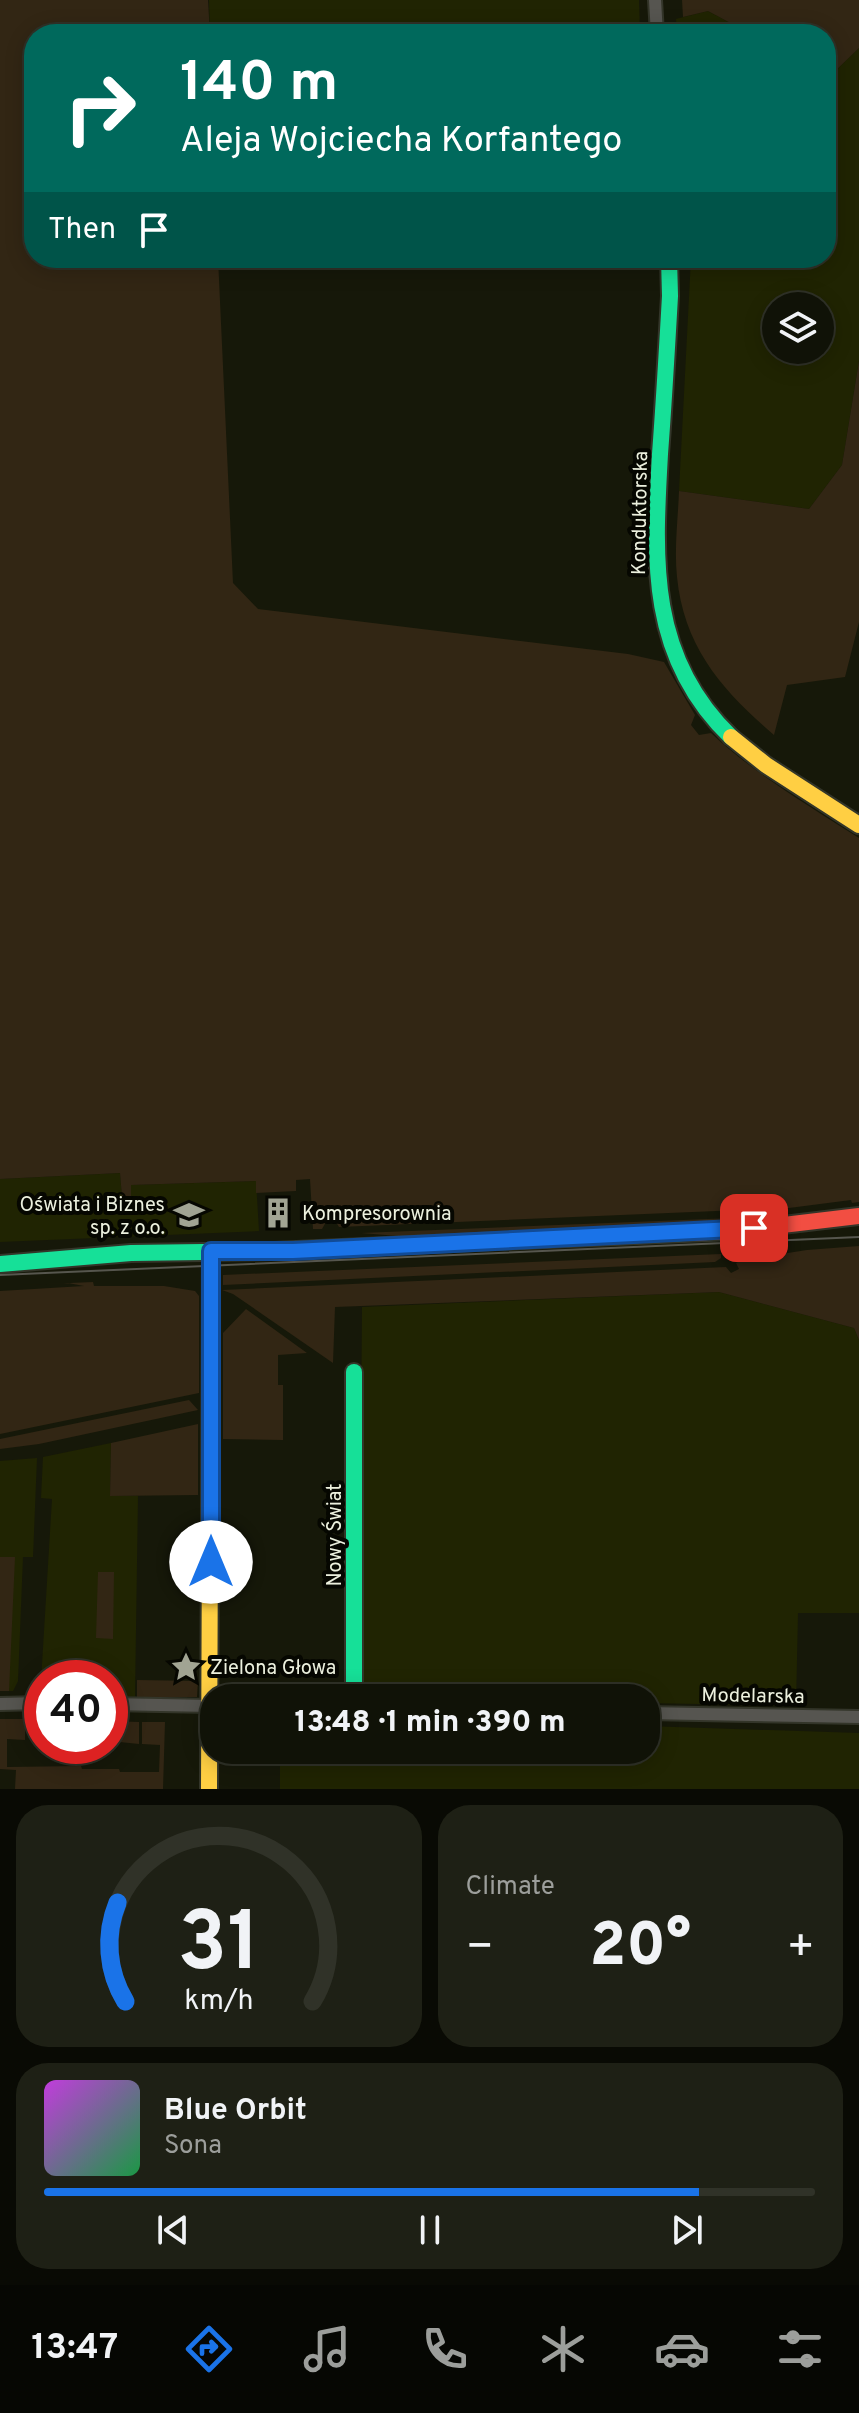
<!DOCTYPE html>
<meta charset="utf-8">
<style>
body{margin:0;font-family:Overpass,sans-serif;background:#1e2015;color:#f1f3f6;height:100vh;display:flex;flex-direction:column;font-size:30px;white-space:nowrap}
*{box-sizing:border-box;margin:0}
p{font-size:26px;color:#9c9e9b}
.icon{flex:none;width:44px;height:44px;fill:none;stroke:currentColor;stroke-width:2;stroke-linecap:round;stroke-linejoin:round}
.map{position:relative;height:1789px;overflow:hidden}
.details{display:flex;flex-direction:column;gap:16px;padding:16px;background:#090a04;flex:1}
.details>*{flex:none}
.banner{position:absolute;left:24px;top:24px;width:812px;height:244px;border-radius:32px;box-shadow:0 4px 20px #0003,0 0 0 2px #303228;background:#00695c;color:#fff;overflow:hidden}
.tools{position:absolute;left:762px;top:292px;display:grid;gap:16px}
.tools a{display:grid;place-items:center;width:72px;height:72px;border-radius:50%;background:#101207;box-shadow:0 4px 20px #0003,0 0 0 2px #303228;font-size:40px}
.speed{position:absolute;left:24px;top:1660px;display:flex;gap:16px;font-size:40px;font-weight:700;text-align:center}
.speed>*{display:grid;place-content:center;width:104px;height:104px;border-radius:50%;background:#101207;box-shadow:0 4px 20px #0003,0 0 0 2px #303228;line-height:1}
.speed .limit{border:12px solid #d22;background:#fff;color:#111}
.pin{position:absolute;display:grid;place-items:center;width:68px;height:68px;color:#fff;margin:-34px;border-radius:16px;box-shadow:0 4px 12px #0006}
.me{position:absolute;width:88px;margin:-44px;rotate:0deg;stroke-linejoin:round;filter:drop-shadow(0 0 6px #0008)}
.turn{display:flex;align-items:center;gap:28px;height:168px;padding:0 24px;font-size:36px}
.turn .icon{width:104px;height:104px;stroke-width:2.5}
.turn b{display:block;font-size:56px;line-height:68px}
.then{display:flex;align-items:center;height:76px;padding:0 24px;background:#0003;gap:16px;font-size:30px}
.big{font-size:60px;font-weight:800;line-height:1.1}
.details .widget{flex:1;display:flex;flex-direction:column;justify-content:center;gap:12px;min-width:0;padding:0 28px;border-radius:32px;background:#1e2015}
.details .dial{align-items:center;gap:0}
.dial svg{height:208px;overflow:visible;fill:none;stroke:#303228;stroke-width:7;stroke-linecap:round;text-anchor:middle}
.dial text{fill:#f1f3f6;stroke:none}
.song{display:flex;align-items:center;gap:24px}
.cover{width:96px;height:96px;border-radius:12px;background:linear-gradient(135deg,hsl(290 70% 55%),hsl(140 70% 35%))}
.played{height:8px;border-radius:4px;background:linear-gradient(90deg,#1a73e8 85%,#303228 85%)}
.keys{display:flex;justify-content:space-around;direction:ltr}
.heat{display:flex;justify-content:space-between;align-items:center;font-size:44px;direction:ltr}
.details .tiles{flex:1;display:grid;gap:16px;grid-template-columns:1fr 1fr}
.widget:last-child{grid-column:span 2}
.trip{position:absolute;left:200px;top:1684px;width:460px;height:80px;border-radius:32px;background:#101207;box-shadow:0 4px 20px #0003,0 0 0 2px #303228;font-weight:800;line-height:80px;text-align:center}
.tab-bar{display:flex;height:128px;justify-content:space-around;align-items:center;background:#060703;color:#9c9e9b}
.tab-bar .icon{width:56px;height:56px}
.tab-bar .current{color:#1a73e8}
.tab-bar b{font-size:36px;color:#f1f3f6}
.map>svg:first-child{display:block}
.built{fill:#202402;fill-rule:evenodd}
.green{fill:#322614}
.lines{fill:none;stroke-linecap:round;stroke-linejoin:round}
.street-casing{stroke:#333529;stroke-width:16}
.fast-casing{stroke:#333529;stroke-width:20}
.slow-casing{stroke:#333529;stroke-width:20}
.jam-casing{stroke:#333529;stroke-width:20}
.street{stroke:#565550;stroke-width:12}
.fast{stroke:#16e098;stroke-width:16}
.slow{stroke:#ffcf43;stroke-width:16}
.jam{stroke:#f24e42;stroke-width:16}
.tram{stroke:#56564e;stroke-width:2}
.route-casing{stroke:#114b97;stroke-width:20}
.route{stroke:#1a73e8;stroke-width:14}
.labels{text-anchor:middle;stroke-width:8;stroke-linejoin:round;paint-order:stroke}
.street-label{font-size:20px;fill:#ecf0de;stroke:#060701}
.poi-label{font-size:20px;fill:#ecf0de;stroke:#060701;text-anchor:start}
</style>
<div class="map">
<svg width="859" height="1789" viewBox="0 0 859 1789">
<rect width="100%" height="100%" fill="#161809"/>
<g class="built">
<polygon points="209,0 639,0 640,34 210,34"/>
<polygon points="708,11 751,34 677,34 676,19"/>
<path d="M 859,48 L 859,361 L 842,465 L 809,509 L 679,491 L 691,258 L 826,258 L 826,80 ZM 776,306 L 820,306 L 820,350 L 776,350 Z"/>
<polygon points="120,1173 122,1196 131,1185 256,1181 259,1231 0,1242 0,1179"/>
<polygon points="719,1292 854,1328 859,1340 859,1613 798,1613 796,1706 646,1703 646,1698 370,1698 364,1695 359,1689 362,1307"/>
<polygon points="111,1443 110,1496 138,1496 135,1697 110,1695 110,1678 42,1678 41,1681 52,1499 41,1498 43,1457"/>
<polygon points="37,1458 33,1557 23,1557 18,1681 13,1691 0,1691 0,1461"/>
<polygon points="646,1726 859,1733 859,1789 280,1789 280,1750 646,1750"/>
</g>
<g class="green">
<path d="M 0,0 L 208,0 L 210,34 L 34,34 L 34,258 L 115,258 L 116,260 L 218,258 L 233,583 L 258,609 L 628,654 L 664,662 L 695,715 L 691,725 L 699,735 L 711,733 C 756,775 808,805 859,838 L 859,1202 L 852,1203 L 851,1200 L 789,1208 L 339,1227 L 336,1222 L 326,1222 L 322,1229 L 313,1229 L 310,1179 L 296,1180 L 296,1191 L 256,1193 L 256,1181 L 131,1185 L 131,1196 L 122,1197 L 120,1173 L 0,1179 Z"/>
<polygon points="682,0 859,0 859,48 826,80 826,34 751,34 708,11 683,17"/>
<path d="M 859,361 L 859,622 L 845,677 L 787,685 L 774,735 C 723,691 684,648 677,577 C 674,549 678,519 679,491 L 809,509 L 842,465 Z"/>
<polygon points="804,1215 721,1223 410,1237 361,1233"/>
<polygon points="859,1246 859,1340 854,1328 719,1292 335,1307 333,1363 233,1294 222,1290 726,1267 731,1273 739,1269 736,1263 742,1260 807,1250"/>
<polygon points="721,1254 721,1258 715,1262 223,1285 223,1275"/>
<polygon points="93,1282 94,1286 164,1286 195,1291 199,1296 199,1393 0,1434 0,1291 84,1286 68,1283 0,1286"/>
<polygon points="246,1309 307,1353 278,1355 278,1385 283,1385 283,1440 223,1439 223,1333"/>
<polygon points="189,1400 198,1410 39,1444 0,1449 0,1439"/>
<polygon points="198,1424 198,1495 110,1496 111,1443"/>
<polygon points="0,1557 15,1557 9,1691 0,1691"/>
<polygon points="98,1572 114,1572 113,1639 96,1638"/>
<polygon points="137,1680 198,1681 197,1697 137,1697"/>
<polygon points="0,1719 25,1719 25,1740 7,1739 7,1767 81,1766 82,1769 119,1769 120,1772 159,1772 160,1745 142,1744 142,1722 165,1722 163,1789 15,1789 16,1770 0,1769"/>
<polygon points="110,1721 139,1722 139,1744 110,1741"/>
</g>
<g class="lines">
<g class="street-casing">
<g id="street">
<polyline points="655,0 657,34"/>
<polyline points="0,1704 42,1703"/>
<polyline points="110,1704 211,1706"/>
<polyline points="646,1713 859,1717"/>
</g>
</g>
<g class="fast-casing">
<g id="fast">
<path d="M 669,258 L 670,296 C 667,349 664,401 660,454 C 654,560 648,657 731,737"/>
<polyline points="0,1264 131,1253 274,1251 683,1233"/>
<polyline points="354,1372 354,1698"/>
</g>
</g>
<g class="slow-casing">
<g id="slow">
<polyline points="731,737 766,765 859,825"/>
<polyline points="209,1789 211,1251"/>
</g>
</g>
<g class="jam-casing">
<polyline id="jam" points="683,1233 733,1231 859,1216"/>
</g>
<use href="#street" class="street"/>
<use href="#fast" class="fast"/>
<use href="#slow" class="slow"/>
<use href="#jam" class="jam"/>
<polyline class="tram" points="0,1275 859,1237"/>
</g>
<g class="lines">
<g class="route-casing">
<polyline id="route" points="211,1562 211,1251 293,1251 754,1228"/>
</g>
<use href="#route" class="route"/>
</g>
<defs>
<g id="building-bare" transform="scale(2.4)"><path d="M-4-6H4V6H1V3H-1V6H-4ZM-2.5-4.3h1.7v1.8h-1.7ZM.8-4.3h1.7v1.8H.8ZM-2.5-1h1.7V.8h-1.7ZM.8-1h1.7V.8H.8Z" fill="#a1a493" stroke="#060701" stroke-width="2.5" paint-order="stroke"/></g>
<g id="university-bare" transform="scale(2.4)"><path d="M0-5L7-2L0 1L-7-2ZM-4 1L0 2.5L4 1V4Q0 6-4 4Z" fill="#a1a493" stroke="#060701" stroke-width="2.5" paint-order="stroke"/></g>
<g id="sight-bare" transform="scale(2.4)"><path d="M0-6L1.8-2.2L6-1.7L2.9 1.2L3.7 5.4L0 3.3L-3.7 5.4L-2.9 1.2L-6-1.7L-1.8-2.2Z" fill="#a1a493" stroke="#060701" stroke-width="2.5" paint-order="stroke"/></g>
</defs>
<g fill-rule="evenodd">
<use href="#building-bare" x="278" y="1213"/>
<use href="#university-bare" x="189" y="1215"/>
<use href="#sight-bare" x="186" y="1667"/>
</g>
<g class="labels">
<g class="street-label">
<text transform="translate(639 513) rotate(-89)" y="7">Konduktorska</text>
<text transform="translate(334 1535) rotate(-90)" y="7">Nowy Świat</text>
<text transform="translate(753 1695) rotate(1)" y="7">Modelarska</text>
</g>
<g class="poi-label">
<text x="165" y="1211" text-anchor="end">Oświata i Biznes<tspan x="165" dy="23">sp. z o.o.</tspan></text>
<text x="302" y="1220">Kompresorownia</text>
<text x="210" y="1674">Zielona Głowa</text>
</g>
</g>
</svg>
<div class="tools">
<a><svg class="icon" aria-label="layers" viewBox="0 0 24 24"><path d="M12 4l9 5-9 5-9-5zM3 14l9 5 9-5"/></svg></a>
</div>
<div class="speed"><div class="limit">40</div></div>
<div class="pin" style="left:754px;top:1228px;background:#d93025"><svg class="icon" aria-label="arrive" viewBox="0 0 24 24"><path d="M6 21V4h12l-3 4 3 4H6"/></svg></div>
<svg class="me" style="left:211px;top:1562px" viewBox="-20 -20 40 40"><circle r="19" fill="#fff"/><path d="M0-13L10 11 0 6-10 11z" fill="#1a73e8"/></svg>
<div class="trip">13:48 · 1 min · 390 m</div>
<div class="banner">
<div class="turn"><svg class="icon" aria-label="right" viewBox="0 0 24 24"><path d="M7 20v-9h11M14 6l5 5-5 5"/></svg><div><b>140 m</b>Aleja Wojciecha Korfantego</div></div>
<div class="then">Then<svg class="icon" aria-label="arrive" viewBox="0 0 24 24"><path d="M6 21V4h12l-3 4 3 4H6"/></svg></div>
</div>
</div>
<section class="details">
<div class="tiles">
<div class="widget dial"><svg viewBox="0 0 100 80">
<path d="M14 69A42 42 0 1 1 86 69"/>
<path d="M14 69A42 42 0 0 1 11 31" stroke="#1a73e8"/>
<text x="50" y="56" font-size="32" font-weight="700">31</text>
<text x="50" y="72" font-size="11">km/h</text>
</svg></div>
<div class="widget"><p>Climate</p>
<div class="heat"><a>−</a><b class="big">20°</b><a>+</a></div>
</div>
<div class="widget">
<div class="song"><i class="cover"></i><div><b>Blue Orbit</b><p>Sona</p></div></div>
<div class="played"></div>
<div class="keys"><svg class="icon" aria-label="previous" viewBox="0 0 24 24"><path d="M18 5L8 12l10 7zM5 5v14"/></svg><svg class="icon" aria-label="pause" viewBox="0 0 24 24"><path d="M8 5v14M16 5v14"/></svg><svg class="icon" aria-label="next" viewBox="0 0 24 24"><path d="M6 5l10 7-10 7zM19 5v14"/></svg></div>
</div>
</div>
</section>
<nav class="tab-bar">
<b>13:47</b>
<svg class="icon current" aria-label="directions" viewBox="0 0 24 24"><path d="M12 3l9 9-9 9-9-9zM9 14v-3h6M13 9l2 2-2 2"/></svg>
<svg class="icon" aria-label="music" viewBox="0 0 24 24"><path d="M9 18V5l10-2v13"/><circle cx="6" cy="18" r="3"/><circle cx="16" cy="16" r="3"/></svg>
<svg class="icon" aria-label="phone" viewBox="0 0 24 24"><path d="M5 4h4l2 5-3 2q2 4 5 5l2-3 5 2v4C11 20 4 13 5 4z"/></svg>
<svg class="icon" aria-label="climate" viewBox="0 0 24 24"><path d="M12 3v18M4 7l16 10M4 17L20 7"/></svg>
<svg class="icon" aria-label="car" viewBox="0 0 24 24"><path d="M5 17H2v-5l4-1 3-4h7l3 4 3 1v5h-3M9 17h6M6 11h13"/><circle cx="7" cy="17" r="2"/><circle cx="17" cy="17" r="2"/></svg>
<svg class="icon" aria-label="filters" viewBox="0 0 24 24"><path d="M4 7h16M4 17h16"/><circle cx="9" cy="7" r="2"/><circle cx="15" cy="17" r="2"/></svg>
</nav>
